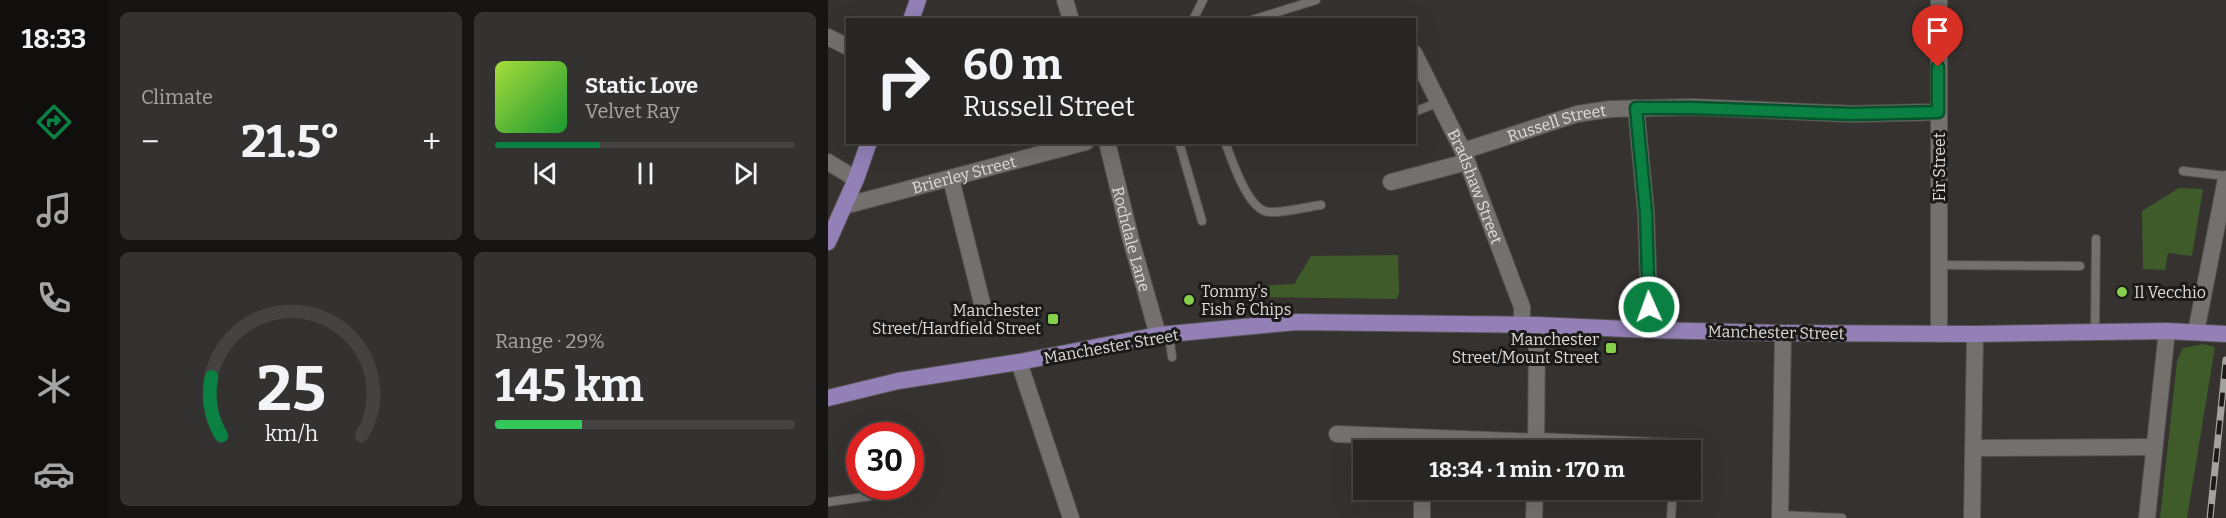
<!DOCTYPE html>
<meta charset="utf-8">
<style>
body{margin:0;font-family:Bitter,serif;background:#343231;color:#f1f3f6;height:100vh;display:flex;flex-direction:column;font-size:22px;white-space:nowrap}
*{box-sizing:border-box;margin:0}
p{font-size:20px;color:#a5a5a6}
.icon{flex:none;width:33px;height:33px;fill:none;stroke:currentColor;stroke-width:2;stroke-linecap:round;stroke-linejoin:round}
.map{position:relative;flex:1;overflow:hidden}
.sheet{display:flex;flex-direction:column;gap:12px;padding:12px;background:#161514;width:720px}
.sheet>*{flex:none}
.top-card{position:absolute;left:18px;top:18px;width:570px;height:126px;border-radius:0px;box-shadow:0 6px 24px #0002,0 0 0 2px #444341;background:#282624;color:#f1f3f6;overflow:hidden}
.speed{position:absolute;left:18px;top:422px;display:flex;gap:12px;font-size:30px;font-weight:700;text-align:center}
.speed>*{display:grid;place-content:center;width:78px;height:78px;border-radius:50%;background:#282624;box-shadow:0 6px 24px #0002,0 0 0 2px #444341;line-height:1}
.speed .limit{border:9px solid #d22;background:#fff;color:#111}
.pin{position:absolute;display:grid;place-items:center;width:51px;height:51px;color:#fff;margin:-62px -26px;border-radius:50% 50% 50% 0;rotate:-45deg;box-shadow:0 0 6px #0007}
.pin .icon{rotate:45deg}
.me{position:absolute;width:66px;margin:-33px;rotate:358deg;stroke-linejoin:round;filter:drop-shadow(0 0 4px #0008)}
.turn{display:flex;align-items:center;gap:21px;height:126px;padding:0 18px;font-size:27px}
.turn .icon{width:78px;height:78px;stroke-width:2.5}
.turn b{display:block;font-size:42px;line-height:51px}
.big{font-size:45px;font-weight:700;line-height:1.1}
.sheet .card{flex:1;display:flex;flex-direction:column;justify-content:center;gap:9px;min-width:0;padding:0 21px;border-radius:9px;background:#343231}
.sheet .dial{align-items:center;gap:0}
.dial svg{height:156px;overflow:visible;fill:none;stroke:#444341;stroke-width:7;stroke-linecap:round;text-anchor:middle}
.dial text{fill:#f1f3f6;stroke:none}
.song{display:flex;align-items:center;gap:18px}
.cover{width:72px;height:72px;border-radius:9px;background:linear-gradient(135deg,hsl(80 70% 55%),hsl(130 70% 35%))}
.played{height:6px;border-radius:3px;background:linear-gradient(90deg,#0b8043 35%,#444341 35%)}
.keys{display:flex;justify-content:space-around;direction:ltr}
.heat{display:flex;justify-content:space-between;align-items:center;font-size:33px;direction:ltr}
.charge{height:9px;border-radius:4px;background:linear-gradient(90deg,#34c759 29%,#444341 0)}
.sheet .tiles{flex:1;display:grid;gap:12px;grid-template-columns:repeat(2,1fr)}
.trip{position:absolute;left:525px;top:440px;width:348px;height:60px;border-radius:0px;background:#282624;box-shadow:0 6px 24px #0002,0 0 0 2px #444341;font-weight:700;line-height:60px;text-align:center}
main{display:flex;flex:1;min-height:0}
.dock{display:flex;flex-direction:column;width:108px;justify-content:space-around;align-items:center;background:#100f0e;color:#a5a5a6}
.dock .icon{width:42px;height:42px}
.dock .current{color:#0b8043}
.dock b{font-size:27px;color:#f1f3f6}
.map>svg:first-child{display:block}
.green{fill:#3e5b29}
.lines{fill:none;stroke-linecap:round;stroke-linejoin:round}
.service-casing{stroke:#53514f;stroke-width:10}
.minor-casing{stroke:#53514f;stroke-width:18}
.primary-casing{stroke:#53514f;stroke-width:18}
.service{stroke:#73706e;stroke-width:8}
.minor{stroke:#73706e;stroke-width:16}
.primary{stroke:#9280b6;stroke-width:16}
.rail-casing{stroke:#a4a2a0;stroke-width:7}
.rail{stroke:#1b1a19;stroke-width:4.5;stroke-dasharray:14;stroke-linecap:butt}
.route-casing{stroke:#07532c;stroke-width:15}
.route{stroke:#0b8043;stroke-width:10}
.poi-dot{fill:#85cf4d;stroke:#1b1a19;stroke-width:2}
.labels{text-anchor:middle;stroke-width:6;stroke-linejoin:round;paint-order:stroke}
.street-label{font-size:16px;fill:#dfdddc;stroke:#1b1a19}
.poi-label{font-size:16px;fill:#dfdddc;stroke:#1b1a19;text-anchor:start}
</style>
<main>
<nav class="dock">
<b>18:33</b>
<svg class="icon current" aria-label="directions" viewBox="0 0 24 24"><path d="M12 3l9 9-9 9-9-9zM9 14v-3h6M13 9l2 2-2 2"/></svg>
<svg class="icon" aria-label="music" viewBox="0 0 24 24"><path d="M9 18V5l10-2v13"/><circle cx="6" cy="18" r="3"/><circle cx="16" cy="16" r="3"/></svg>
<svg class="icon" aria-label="phone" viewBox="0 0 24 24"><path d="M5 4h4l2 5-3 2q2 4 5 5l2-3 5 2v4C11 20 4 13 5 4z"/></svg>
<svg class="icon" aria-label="climate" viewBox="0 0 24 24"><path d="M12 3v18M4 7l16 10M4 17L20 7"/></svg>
<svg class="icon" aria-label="car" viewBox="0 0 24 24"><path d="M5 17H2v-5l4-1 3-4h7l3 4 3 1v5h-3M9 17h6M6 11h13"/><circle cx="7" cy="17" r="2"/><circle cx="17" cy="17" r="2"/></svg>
</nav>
<section class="sheet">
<div class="tiles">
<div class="card"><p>Climate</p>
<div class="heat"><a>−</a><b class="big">21.5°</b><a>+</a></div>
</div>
<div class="card">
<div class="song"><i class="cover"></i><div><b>Static Love</b><p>Velvet Ray</p></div></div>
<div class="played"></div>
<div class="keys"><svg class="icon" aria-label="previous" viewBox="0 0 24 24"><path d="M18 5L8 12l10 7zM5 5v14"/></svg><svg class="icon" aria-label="pause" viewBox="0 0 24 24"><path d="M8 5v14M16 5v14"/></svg><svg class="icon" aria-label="next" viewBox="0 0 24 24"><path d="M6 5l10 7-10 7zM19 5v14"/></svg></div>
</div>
<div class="card dial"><svg viewBox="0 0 100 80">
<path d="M14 69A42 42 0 1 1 86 69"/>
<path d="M14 69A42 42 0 0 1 9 39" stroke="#0b8043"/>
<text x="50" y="56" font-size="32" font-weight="700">25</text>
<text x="50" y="72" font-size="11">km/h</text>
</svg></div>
<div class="card"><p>Range · 29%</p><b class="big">145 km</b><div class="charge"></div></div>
</div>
</section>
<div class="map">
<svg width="1398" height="518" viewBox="0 0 1398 518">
<rect width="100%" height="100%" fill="#353230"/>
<g class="green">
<polygon points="1351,188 1375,189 1364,256 1340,253 1337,270 1315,269 1314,211"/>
<polygon points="570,255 571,292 569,299 427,297 426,286 466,284 483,256"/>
<polygon points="1375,344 1387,347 1359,518 1332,518 1349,361 1355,348"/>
</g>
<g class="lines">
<g class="service-casing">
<g id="service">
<polyline points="365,20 375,0"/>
<polyline points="424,20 488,0"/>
<polyline points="586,112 611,102"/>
<polyline points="351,142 374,221"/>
<path d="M 397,142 C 404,160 420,211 441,212 C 457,213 477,207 493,205"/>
<polyline points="1355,171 1398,176"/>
<polyline points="1111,265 1252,266"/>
<polyline points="1267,332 1268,239"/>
<polyline points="341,335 344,357"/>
<polyline points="708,437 849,443 848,450"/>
<polyline points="0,502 43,496"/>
<polyline points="952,515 1014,518"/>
<polyline points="843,518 845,489"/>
</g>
</g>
<g class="minor-casing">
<g id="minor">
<polyline points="237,0 243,20"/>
<polyline points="0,37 20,47"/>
<path id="s1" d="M 586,53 L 635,151 L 694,307 L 694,324"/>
<polyline points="808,108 818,213 822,330"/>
<path id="s2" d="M 279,142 L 303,240 L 330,335"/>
<path id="s3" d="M 635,151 L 749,114 L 782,109 L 865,107 L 1024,114 L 1110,112"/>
<polyline points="0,162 28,179"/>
<polyline points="123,179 158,319"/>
<polyline points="563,182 639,162"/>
<path id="s4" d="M 16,206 L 258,142"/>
<polyline points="1368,332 1398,179"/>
<polyline points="1111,334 1111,0"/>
<polyline points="191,362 243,518"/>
<polyline points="509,434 708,442"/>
<polyline points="1145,448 1326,447"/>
<polyline points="708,450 709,325"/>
<polyline points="594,518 594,489"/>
<polyline points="706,518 707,489"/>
<polyline points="952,518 955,333"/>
<polyline points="1144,518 1147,334"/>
<polyline points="1319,518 1339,331"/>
</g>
</g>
<g class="primary-casing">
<g id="primary">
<polyline points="83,20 90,0"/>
<polyline points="0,242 28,179 41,142"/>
<polyline points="0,398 70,381 191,362 330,335 469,322 709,325 822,330 955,333 1147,334 1339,331 1398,334"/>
</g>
</g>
<use href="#service" class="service"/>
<use href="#minor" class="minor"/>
<use href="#primary" class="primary"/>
<g class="rail-casing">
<polyline id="rail" points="1382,518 1398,360"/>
</g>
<use href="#rail" class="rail"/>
</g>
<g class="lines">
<g class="route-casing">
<polyline id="route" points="821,307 818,213 808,108 865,108 1024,114 1110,112 1110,67"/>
</g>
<use href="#route" class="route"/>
</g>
<g class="poi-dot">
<circle cx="1294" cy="292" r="6"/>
<circle cx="361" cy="300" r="6"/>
<rect x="219" y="313" width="12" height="12" rx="3"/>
<rect x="777" y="342" width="12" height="12" rx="3"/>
</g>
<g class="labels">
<g class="street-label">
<text dy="6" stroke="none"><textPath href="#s3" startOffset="98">Russell Street</textPath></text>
<text transform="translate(1111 167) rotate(-90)" y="6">Fir Street</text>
<text dy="6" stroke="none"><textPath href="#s4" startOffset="124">Brierley Street</textPath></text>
<text dy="6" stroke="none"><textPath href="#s1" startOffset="147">Bradshaw Street</textPath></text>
<text dy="6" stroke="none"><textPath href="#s2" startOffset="100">Rochdale Lane</textPath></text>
<text transform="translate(948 332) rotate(1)" y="6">Manchester Street</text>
<text transform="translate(283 346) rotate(-10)" y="6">Manchester Street</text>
</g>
<g class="poi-label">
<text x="373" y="297">Tommy's<tspan x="373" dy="18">Fish &amp; Chips</tspan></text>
<text x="1306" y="298">Il Vecchio</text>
<text x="213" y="316" text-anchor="end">Manchester<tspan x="213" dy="18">Street/Hardfield Street</tspan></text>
<text x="771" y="345" text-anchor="end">Manchester<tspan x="771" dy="18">Street/Mount Street</tspan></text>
</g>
</g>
</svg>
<div class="speed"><div class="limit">30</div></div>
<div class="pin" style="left:1110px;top:67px;background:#d93025"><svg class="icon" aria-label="arrive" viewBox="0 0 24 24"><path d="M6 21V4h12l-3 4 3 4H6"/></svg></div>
<svg class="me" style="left:821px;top:307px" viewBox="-20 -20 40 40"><circle r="17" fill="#0b8043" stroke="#fff" stroke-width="3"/><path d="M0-11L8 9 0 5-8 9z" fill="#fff"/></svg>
<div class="trip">18:34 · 1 min · 170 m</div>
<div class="top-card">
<div class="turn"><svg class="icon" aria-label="right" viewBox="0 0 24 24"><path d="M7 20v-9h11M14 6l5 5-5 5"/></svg><div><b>60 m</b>Russell Street</div></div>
</div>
</div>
</main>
